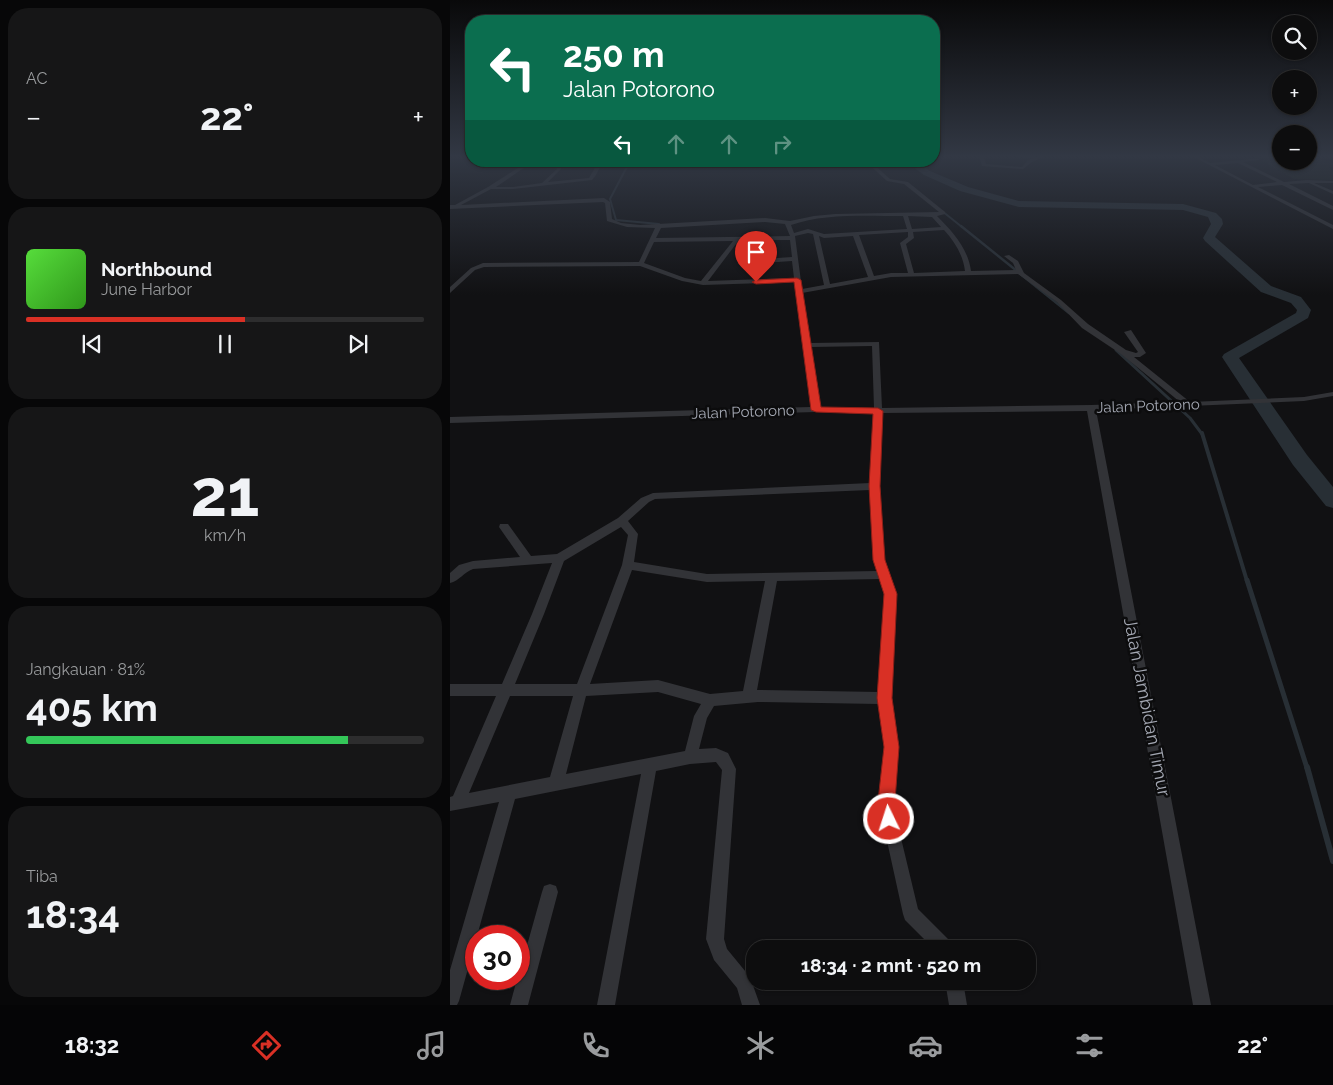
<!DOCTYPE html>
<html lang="id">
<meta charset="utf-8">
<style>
body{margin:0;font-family:Raleway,sans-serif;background:#161617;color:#f1f3f6;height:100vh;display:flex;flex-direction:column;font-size:19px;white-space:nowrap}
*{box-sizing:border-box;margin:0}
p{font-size:16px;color:#9a9c9e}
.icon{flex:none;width:28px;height:28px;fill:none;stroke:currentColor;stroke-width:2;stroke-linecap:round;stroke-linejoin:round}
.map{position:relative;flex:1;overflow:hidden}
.details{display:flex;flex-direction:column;gap:8px;padding:8px;background:#070708;width:450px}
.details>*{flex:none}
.guide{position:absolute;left:15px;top:15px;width:475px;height:152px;border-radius:20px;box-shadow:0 1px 4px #0004,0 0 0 1px #2d2d2e;background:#0b6e4f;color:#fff;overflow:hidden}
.tools{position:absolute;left:822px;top:15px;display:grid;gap:10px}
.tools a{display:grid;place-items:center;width:45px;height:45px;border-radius:50%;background:#0d0d0e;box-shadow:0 1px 4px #0004,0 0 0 1px #2d2d2e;font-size:25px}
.speed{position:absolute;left:15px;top:925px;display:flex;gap:10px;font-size:25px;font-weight:700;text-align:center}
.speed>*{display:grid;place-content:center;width:65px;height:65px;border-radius:50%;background:#0d0d0e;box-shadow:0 1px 4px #0004,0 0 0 1px #2d2d2e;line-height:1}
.speed .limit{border:8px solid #d22;background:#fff;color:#111}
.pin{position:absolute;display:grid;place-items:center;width:42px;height:42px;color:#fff;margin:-51px -21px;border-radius:50% 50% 50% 0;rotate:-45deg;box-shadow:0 0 5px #0007}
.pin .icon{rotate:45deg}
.me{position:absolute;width:55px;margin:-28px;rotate:356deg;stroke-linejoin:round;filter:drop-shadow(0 0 4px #0008)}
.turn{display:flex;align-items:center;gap:18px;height:105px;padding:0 15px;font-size:22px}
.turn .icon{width:65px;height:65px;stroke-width:2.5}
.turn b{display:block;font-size:35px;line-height:42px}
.lanes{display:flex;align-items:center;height:48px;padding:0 15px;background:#0003;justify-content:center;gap:25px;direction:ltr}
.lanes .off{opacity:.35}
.big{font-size:38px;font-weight:700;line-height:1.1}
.details .tile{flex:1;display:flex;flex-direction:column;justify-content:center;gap:8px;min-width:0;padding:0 18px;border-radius:20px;background:#161617}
.details .dial{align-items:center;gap:0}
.dial b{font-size:65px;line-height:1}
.song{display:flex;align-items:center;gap:15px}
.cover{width:60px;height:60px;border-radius:8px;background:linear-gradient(135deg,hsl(110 70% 55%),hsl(110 70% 35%))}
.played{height:5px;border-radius:2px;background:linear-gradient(90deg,#d93025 55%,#2d2d2e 55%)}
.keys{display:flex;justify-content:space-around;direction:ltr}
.heat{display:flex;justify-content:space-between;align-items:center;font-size:28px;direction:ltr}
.charge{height:8px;border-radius:4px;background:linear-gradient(90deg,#34c759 81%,#2d2d2e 0)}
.trip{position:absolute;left:296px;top:940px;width:290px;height:50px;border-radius:20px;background:#0d0d0e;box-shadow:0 1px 4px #0004,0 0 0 1px #2d2d2e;font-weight:700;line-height:50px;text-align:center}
.tab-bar{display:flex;height:80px;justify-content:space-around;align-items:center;background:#050506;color:#9a9c9e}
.tab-bar .icon{width:35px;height:35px}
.tab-bar .selected{color:#d93025}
.tab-bar b{font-size:22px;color:#f1f3f6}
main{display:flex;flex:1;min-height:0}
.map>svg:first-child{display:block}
.green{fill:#181d19}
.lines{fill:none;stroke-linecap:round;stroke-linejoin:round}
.stream-far5{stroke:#282f35;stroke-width:2}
.stream-far4{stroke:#282f35;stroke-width:2.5}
.stream-far3{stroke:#282f35;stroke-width:3}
.stream-far2{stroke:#282f35;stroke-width:4}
.stream-far1{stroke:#282f35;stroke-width:5}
.stream{stroke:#282f35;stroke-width:6}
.river{fill:#282f35;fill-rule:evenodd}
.minor{fill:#323337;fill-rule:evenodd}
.route{fill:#d93025;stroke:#8d1f18}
.labels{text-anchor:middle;stroke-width:5;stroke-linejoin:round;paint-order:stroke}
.street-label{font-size:15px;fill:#a3a7b2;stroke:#0c0c0d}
.near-street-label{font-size:18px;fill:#a3a7b2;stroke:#0c0c0d}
</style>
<main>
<section class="details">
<div class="tile"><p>AC</p>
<div class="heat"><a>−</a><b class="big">22°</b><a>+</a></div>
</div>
<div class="tile">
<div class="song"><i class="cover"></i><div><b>Northbound</b><p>June Harbor</p></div></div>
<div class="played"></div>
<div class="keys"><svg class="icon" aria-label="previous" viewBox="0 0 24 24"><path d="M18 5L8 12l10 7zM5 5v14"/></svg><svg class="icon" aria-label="pause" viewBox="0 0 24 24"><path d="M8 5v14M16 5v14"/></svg><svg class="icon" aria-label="next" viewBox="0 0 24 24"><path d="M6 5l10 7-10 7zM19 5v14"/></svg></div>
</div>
<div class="tile dial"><b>21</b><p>km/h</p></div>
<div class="tile"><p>Jangkauan · 81%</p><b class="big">405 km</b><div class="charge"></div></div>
<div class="tile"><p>Tiba</p><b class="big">18:34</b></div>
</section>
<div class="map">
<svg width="883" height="1005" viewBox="0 0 883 1005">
<rect width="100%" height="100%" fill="#111113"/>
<path class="green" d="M 802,155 L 831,155 L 831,161 L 859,161 L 859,156 C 869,156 874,162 883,162 L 883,167 L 879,167 L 883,172 L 883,180 L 844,179 Z"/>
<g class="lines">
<g class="stream-far5">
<polyline points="180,161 160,199 166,220 209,224"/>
<polyline points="492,211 512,227"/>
</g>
<polyline class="stream-far4" points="511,226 619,313"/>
<polyline class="stream-far3" points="666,350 740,418 752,434"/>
<polyline class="stream-far2" points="752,433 797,581"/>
<polyline class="stream-far1" points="797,580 857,768"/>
<polyline class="stream" points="857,767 883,861"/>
<polygon class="river" points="455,161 467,161 480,171 518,187 569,201 733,204 766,213 772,219 773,224 765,237 821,286 851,297 861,310 858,318 789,358 857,455 883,487 883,508 876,506 843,465 772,357 774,354 846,313 847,310 841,303 811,292 755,241 753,238 761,224 758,217 733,210 569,207 510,191 474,175"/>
<g class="minor">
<polygon points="529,155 533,155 536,164 572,167 578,160 583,158 554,155 583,156 585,158 593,155 598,155 582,162 573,169 532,166"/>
<path d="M 740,155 L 745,155 L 760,163 L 811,158 L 809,160 L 793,162 L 834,182 L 857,180 L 883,181 L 883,183 L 864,183 L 883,191 L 883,194 L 859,183 L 839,184 L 883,206 L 883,210 L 832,185 L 808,187 L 883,225 L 883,229 ZM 788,163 L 827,182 L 803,185 L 765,165 Z"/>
<path d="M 79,161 L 84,161 L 46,187 L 63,187 L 92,183 L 107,169 L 105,164 L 107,161 L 111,161 L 109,164 L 111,169 L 98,182 L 139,178 L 149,161 L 153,161 L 146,175 L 142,180 L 63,189 L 41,189 L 11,205 L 154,198 L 160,202 L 162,219 L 171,223 L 190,225 L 315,218 L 340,221 L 364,216 L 385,214 L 489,212 L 454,184 L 437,181 L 415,161 L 420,161 L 440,179 L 458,182 L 495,212 L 495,214 L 487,216 C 502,231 518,248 521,271 L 566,270 L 563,263 L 554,256 L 559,255 L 568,261 L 574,273 L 611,300 L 638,324 L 676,350 L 686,353 L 688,352 L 674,332 L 681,330 L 696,353 L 690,357 L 684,357 L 740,402 L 854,397 L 883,392 L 883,396 L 854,401 L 646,410 L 761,1005 L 743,1005 L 637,411 L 432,413 L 430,486 L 434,560 L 446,595 L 442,698 L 449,747 L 444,809 L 468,909 L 502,943 L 505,949 L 484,949 L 455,920 L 453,914 L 430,809 L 435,747 L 429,704 L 308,702 L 264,706 L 257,718 L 249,749 L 266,748 L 278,753 L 286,769 L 274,939 L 277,949 L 300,977 L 310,1005 L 292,1005 L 287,988 L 264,960 L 256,939 L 272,770 L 266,762 L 240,764 L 206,771 L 165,1005 L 147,1005 L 191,774 L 65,799 L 9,1001 L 7,1005 L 0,1005 L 0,970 L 49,802 L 0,811 L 0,797 L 3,796 L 46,696 L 0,696 L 0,684 L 52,684 L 82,614 L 102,563 L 23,569 C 14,572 9,581 0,583 L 0,573 L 9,565 L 23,561 L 70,557 L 49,527 L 50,524 L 58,524 L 81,556 L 107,554 L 168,518 L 191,498 L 203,493 L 420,483 L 424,413 L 366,412 L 0,423 L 0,417 L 361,407 L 344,282 L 253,285 L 232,281 L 190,266 L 34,267 L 25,270 L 0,293 L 0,287 L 21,268 L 33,263 L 189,262 L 205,228 L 177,227 L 157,221 L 155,203 L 153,202 L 0,209 L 0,205 L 5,205 L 38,187 ZM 453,216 L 457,229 L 374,234 L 358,229 L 344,233 L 341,225 C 374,213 418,216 453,216 ZM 458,216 L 482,217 L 491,227 L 462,229 ZM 315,222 L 335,224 L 340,236 L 206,238 L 211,228 ZM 494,230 C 505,242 513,255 515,271 L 464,273 L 456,244 L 464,238 L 463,232 ZM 458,232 L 458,237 L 450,243 L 458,273 L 441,273 L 424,276 L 409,235 ZM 358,233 L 363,234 L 374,285 L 352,289 L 345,236 ZM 369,236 L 374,238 L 403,236 L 418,277 L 380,284 ZM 289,240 L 340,240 L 342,257 L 313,259 L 310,261 L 313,263 L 342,261 L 344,278 L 258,281 ZM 283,241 L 251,281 L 235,278 L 194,263 L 204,242 ZM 568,274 L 607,302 L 632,328 L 671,354 L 730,402 L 641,405 L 432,408 L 429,342 L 360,343 L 352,293 L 441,277 ZM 422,346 L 424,408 L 370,407 L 361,347 ZM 420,490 L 424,560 L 427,571 L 257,574 L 184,562 L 188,534 L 178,521 L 199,502 L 205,499 ZM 171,527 L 178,535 L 172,565 L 127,684 L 65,684 L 94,614 L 114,561 ZM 182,570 L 257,582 L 315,581 L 293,691 L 260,694 L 208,680 L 140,684 ZM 430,579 L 434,595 L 429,692 L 307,690 L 327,581 ZM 208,692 L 251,704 L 244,716 L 235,751 L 116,774 L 136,696 ZM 60,696 L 123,696 L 100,777 L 19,793 Z"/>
<polygon points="100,884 106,886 108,892 78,1005 60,1005 67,979 69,979 69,974 92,892 94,886"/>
<polygon points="495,981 513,981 517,1005 499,1005"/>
</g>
</g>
<linearGradient id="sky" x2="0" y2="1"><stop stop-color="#09090a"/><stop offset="0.53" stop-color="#323844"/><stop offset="1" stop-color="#323844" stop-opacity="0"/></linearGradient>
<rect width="883" height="295" fill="url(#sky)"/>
<polygon class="route" points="347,278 351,280 371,407 428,408 433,411 430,486 435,560 447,594 442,698 449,747 445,801 447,819 445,825 439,827 433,825 428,801 434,747 427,698 434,594 423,560 419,486 423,414 366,412 361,410 344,282 306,284 302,282 306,280"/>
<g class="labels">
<g class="street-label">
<text transform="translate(698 406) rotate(-2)" y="5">Jalan Potorono</text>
<text transform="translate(293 412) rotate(-2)" y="5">Jalan Potorono</text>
</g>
<g class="near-street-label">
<text transform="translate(697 707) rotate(79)" y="6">Jalan Jambidan Timur</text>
</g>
</g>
</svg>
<div class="tools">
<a><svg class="icon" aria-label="search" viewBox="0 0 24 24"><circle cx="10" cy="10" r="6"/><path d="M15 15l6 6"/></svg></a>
<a>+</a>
<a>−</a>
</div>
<div class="speed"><div class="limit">30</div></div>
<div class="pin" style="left:306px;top:282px;background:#d93025"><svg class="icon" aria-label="arrive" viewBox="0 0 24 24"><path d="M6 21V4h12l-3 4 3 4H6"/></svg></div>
<svg class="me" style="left:439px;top:819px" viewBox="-20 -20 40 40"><circle r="17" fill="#d93025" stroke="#fff" stroke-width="3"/><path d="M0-11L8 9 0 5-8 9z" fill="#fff"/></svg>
<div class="trip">18:34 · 2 mnt · 520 m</div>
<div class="guide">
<div class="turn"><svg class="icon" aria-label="left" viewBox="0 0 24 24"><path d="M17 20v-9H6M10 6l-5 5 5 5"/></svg><div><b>250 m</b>Jalan Potorono</div></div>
<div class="lanes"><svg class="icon" aria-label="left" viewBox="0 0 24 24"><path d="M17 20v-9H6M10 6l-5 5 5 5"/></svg><svg class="icon off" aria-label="ahead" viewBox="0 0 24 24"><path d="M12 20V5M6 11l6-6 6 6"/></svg><svg class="icon off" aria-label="ahead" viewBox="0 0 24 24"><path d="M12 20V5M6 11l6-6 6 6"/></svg><svg class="icon off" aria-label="right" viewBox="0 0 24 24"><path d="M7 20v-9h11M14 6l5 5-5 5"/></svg></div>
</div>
</div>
</main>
<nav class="tab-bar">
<b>18:32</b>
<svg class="icon selected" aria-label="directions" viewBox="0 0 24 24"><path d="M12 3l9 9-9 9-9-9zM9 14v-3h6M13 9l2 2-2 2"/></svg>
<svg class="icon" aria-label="music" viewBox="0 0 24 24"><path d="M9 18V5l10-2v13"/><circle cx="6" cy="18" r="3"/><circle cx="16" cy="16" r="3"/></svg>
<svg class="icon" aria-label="phone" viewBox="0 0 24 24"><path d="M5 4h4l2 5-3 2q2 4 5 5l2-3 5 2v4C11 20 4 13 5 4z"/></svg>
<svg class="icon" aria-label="climate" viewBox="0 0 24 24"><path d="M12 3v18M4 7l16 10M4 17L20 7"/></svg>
<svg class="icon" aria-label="car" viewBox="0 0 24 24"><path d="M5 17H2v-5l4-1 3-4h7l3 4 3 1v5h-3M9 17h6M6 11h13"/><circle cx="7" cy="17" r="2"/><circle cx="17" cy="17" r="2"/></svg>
<svg class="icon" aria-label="filters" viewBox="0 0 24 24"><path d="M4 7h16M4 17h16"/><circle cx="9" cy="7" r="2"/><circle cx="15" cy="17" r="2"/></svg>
<b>22°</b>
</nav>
